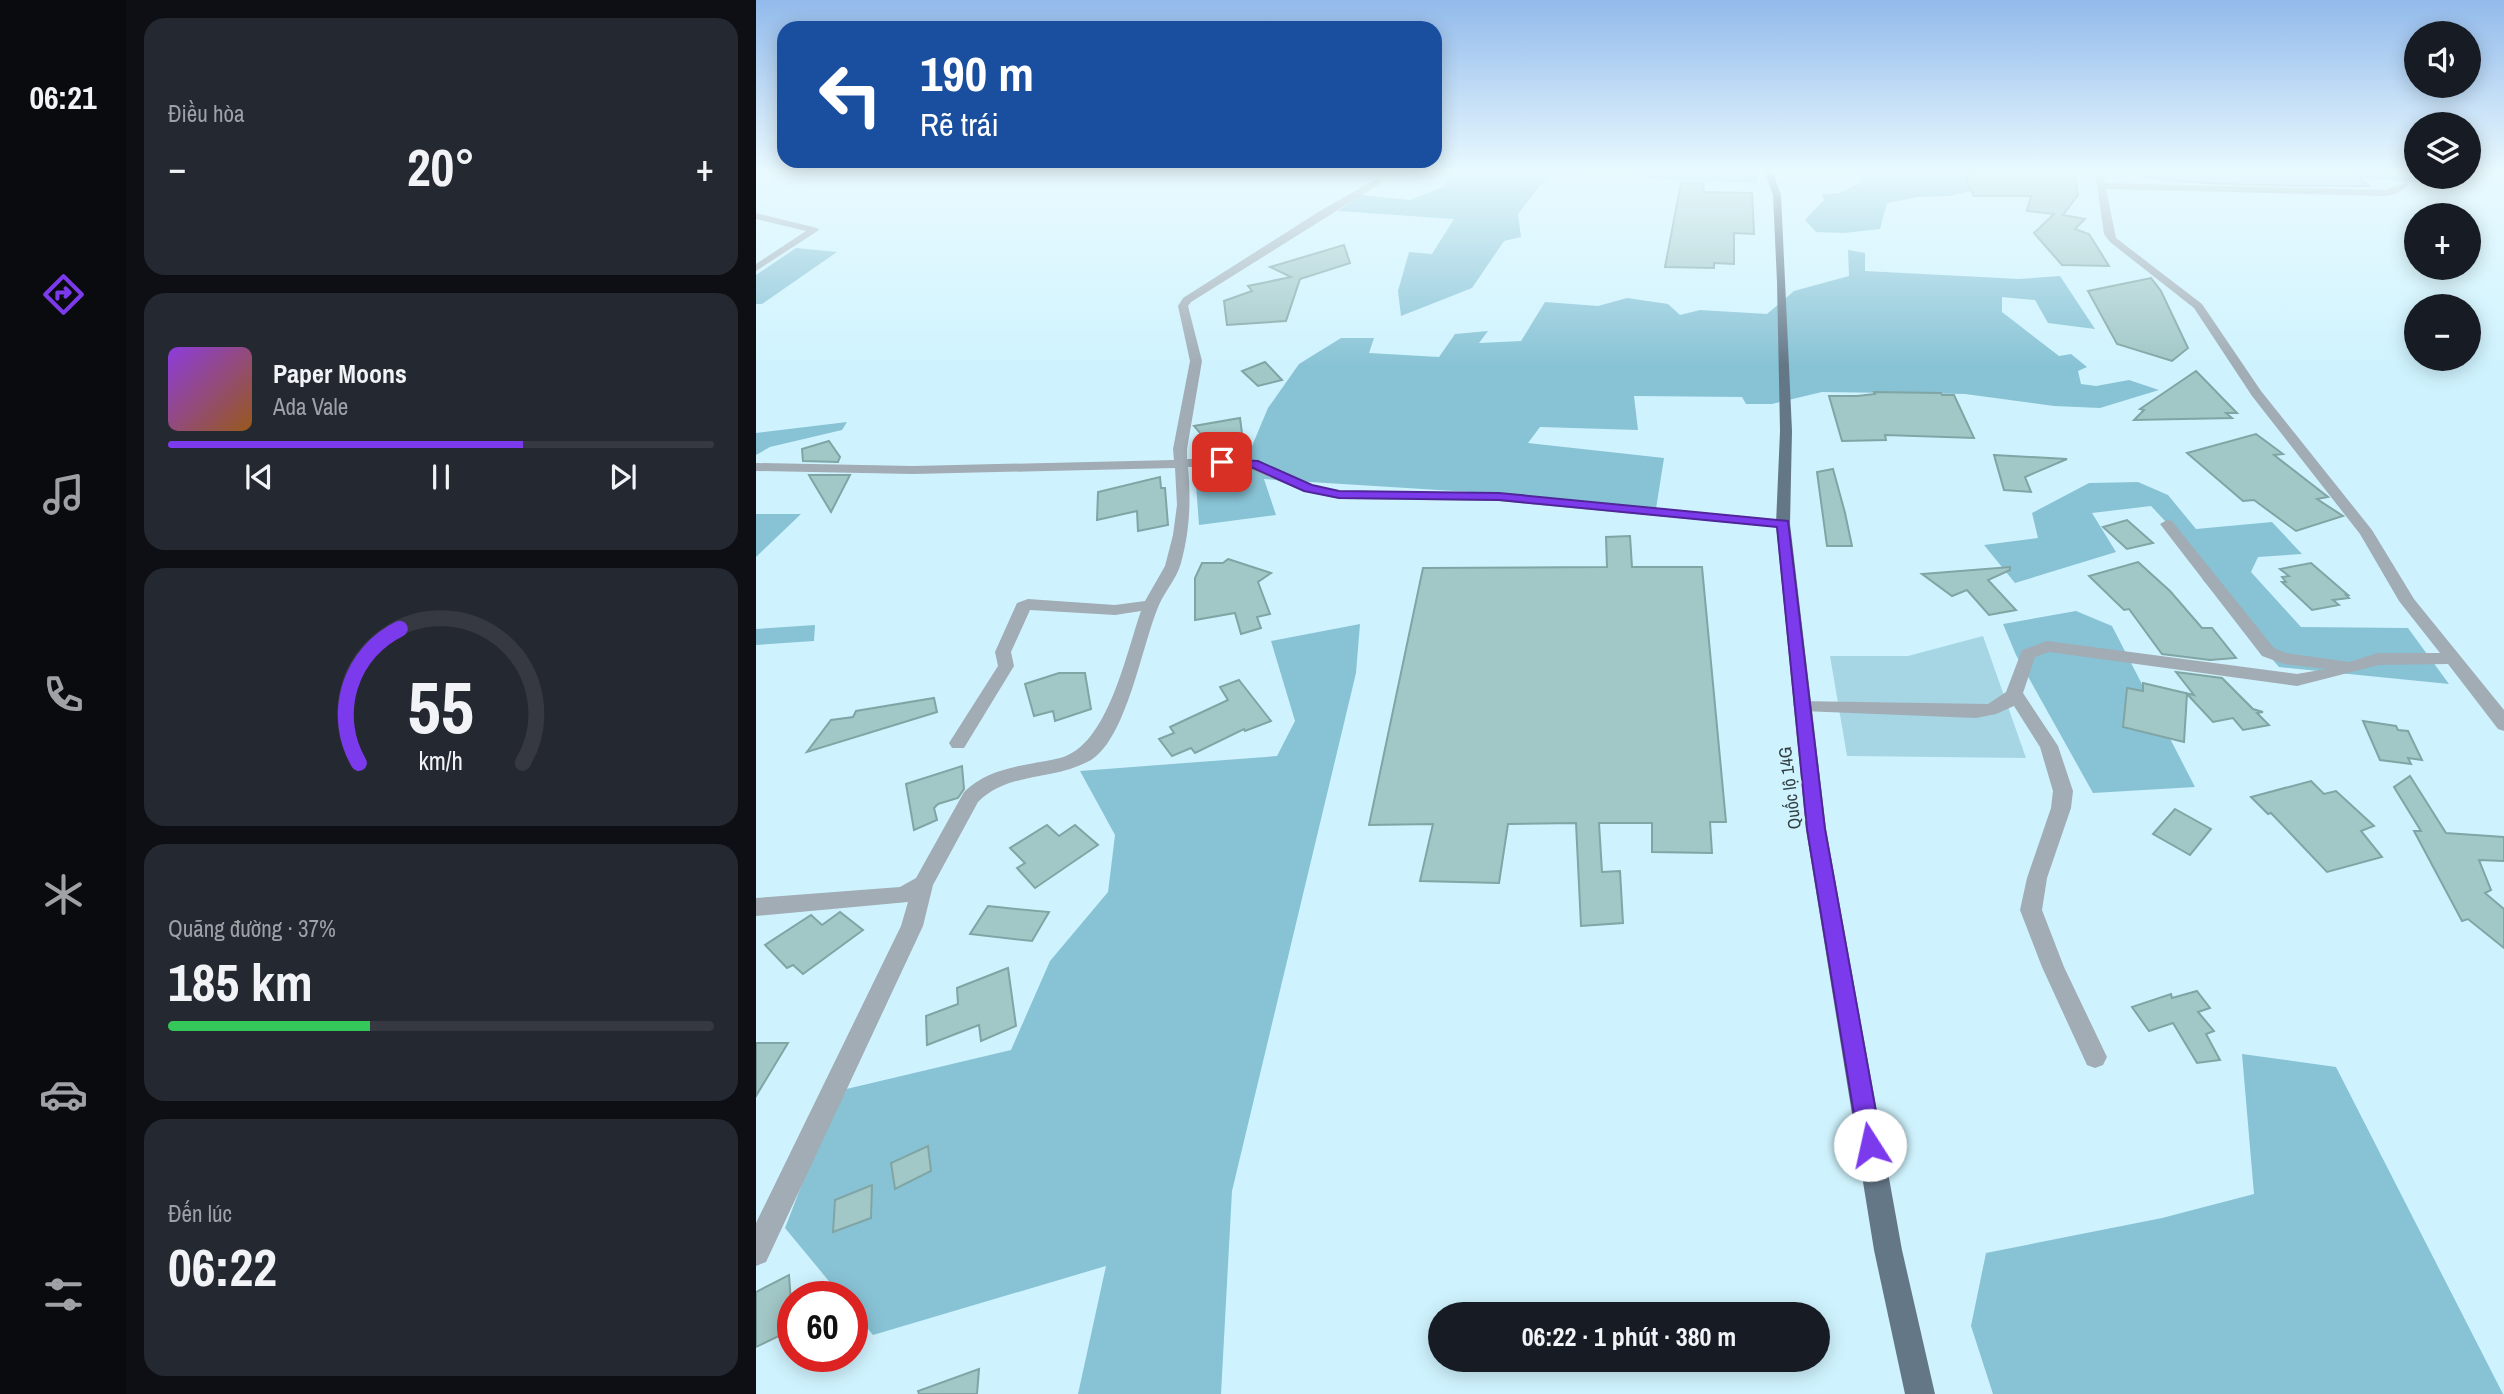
<!DOCTYPE html>
<html lang="vi">
<meta charset="utf-8">
<style>
body{margin:0;font-family:"Archivo Narrow",sans-serif;background:#242831;color:#f1f3f6;height:100vh;display:flex;flex-direction:column;font-size:26px;white-space:nowrap}
*{box-sizing:border-box;margin:0}
p{font-size:23px;color:#9ea1a6}
.icon{flex:none;width:38px;height:38px;fill:none;stroke:currentColor;stroke-width:2;stroke-linecap:round;stroke-linejoin:round}
.map{position:relative;flex:1;overflow:hidden}
.details{display:flex;flex-direction:column;gap:18px;padding:18px;background:#0d0f14;width:630px}
.details>*{flex:none}
.hud{position:absolute;left:21px;top:21px;width:665px;height:147px;border-radius:21px;box-shadow:0 4px 18px #0003;background:#1a4fa0;color:#fff;overflow:hidden}
.tools{position:absolute;left:1648px;top:21px;display:grid;gap:14px}
.tools a{display:grid;place-items:center;width:77px;height:77px;border-radius:50%;background:#171b24;box-shadow:0 4px 18px #0003;font-size:35px}
.speed{position:absolute;left:21px;top:1281px;display:flex;gap:14px;font-size:35px;font-weight:700;text-align:center}
.speed>*{display:grid;place-content:center;width:91px;height:91px;border-radius:50%;background:#171b24;box-shadow:0 4px 18px #0003;line-height:1}
.speed .limit{border:10px solid #d22;background:#fff;color:#111}
.pin{position:absolute;display:grid;place-items:center;width:60px;height:60px;color:#fff;margin:-30px;border-radius:14px;box-shadow:0 4px 10px #0006}
.me{position:absolute;width:77px;margin:-38px;rotate:350deg;stroke-linejoin:round;filter:drop-shadow(0 0 5px #0008)}
.turn{display:flex;align-items:center;gap:24px;height:147px;padding:0 28px;font-size:32px}
.turn .icon{width:91px;height:91px;stroke-width:2.5}
.turn b{display:block;font-size:49px;line-height:60px}
.big{font-size:52px;font-weight:700;line-height:1.1}
.details .tile{flex:1;display:flex;flex-direction:column;justify-content:center;gap:10px;min-width:0;padding:0 24px;border-radius:21px;background:#242831}
.details .dial{align-items:center;gap:0}
.dial svg{height:182px;overflow:visible;fill:none;stroke:#363941;stroke-width:7;stroke-linecap:round;text-anchor:middle}
.dial text{fill:#f1f3f6;stroke:none}
.song{display:flex;align-items:center;gap:21px}
.cover{width:84px;height:84px;border-radius:10px;background:linear-gradient(135deg,hsl(270 70% 55%),hsl(30 70% 35%))}
.played{height:7px;border-radius:4px;background:linear-gradient(90deg,#7c3aed 65%,#363941 65%)}
.keys{display:flex;justify-content:space-around;direction:ltr}
.heat{display:flex;justify-content:space-between;align-items:center;font-size:38px;direction:ltr}
.charge{height:10px;border-radius:5px;background:linear-gradient(90deg,#34c759 37%,#363941 0)}
.trip{position:absolute;left:672px;top:1302px;width:402px;height:70px;border-radius:35px;background:#171b24;box-shadow:0 4px 18px #0003;font-weight:700;line-height:70px;text-align:center}
main{display:flex;flex:1;min-height:0}
.tabs{display:flex;flex-direction:column;width:126px;justify-content:space-around;align-items:center;background:#090b0e;color:#9ea1a6}
.tabs .icon{width:49px;height:49px}
.tabs .current{color:#7c3aed}
.tabs b{font-size:32px;color:#f1f3f6}
.map>svg:first-child{display:block}
.green{fill:#a6d5e4}
.forest{fill:#88c3d5}
.water{fill:#b1c4ef;stroke:#8b9cbb;stroke-width:2}
.building{fill:#a1c7c6;stroke:#80a5a4;stroke-width:2}
.lines{fill:none;stroke-linecap:round;stroke-linejoin:round}
.minor{fill:#a1acb5;fill-rule:evenodd}
.major{fill:#647787;fill-rule:evenodd}
.route{fill:#7c3aed;stroke:#51269a;stroke-width:2}
.labels{text-anchor:middle;stroke-width:6;stroke-linejoin:round;paint-order:stroke}
.street-label{font-size:18px;fill:#313f43;stroke:#cff3fe}
</style>
<main>
<nav class="tabs">
<b>06:21</b>
<svg class="icon current" aria-label="directions" viewBox="0 0 24 24"><path d="M12 3l9 9-9 9-9-9zM9 14v-3h6M13 9l2 2-2 2"/></svg>
<svg class="icon" aria-label="music" viewBox="0 0 24 24"><path d="M9 18V5l10-2v13"/><circle cx="6" cy="18" r="3"/><circle cx="16" cy="16" r="3"/></svg>
<svg class="icon" aria-label="phone" viewBox="0 0 24 24"><path d="M5 4h4l2 5-3 2q2 4 5 5l2-3 5 2v4C11 20 4 13 5 4z"/></svg>
<svg class="icon" aria-label="climate" viewBox="0 0 24 24"><path d="M12 3v18M4 7l16 10M4 17L20 7"/></svg>
<svg class="icon" aria-label="car" viewBox="0 0 24 24"><path d="M5 17H2v-5l4-1 3-4h7l3 4 3 1v5h-3M9 17h6M6 11h13"/><circle cx="7" cy="17" r="2"/><circle cx="17" cy="17" r="2"/></svg>
<svg class="icon" aria-label="filters" viewBox="0 0 24 24"><path d="M4 7h16M4 17h16"/><circle cx="9" cy="7" r="2"/><circle cx="15" cy="17" r="2"/></svg>
</nav>
<section class="details">
<div class="tile"><p>Điều hòa</p>
<div class="heat"><a>−</a><b class="big">20°</b><a>+</a></div>
</div>
<div class="tile">
<div class="song"><i class="cover"></i><div><b>Paper Moons</b><p>Ada Vale</p></div></div>
<div class="played"></div>
<div class="keys"><svg class="icon" aria-label="previous" viewBox="0 0 24 24"><path d="M18 5L8 12l10 7zM5 5v14"/></svg><svg class="icon" aria-label="pause" viewBox="0 0 24 24"><path d="M8 5v14M16 5v14"/></svg><svg class="icon" aria-label="next" viewBox="0 0 24 24"><path d="M6 5l10 7-10 7zM19 5v14"/></svg></div>
</div>
<div class="tile dial"><svg viewBox="0 0 100 80">
<path d="M14 69A42 42 0 1 1 86 69"/>
<path d="M14 69A42 42 0 0 1 32 10" stroke="#7c3aed"/>
<text x="50" y="56" font-size="32" font-weight="700">55</text>
<text x="50" y="72" font-size="11">km/h</text>
</svg></div>
<div class="tile"><p>Quãng đường · 37%</p><b class="big">185 km</b><div class="charge"></div></div>
<div class="tile"><p>Đến lúc</p><b class="big">06:22</b></div>
</section>
<div class="map">
<svg width="1748" height="1394" viewBox="0 0 1748 1394">
<rect width="100%" height="100%" fill="#cff3fe"/>
<polygon class="green" points="1227,636 1270,758 1091,756 1074,656 1152,656"/>
<g class="forest">
<polygon points="695,170 1001,170 1001,183 908,180 862,173 791,177 762,214 765,237 748,241 716,288 645,316 642,291 653,252 676,254 698,219 582,211 605,195 654,200 687,187"/>
<polygon points="1102,170 1206,170 1231,187 1193,196 1162,197 1131,203 1124,229 1088,233 1060,232 1049,220 1068,200 1066,194 1083,193 1106,182"/>
<polygon points="1583,170 1610,170 1614,173 1704,184 1703,186 1604,178"/>
<polygon points="40,248 81,252 6,304 0,304 0,275"/>
<polygon points="1092,250 1109,253 1109,271 1263,279 1304,276 1339,329 1292,323 1279,300 1246,297 1246,312 1303,356 1315,354 1331,367 1322,371 1325,384 1340,386 1373,380 1403,390 1344,408 1298,406 1209,394 1066,392 1016,404 990,404 986,397 878,396 882,430 784,427 772,443 908,458 900,509 731,493 508,479 520,515 443,525 438,457 493,453 512,408 543,364 585,338 618,338 613,353 683,357 699,334 732,331 723,343 765,341 789,302 842,306 871,298 912,304 924,315 944,310 1011,314 1038,291 1093,276"/>
<polygon points="91,422 86,430 14,447 0,455 0,433"/>
<polygon points="1382,482 1412,495 1440,529 1516,522 1546,554 1502,557 1495,572 1545,627 1652,628 1693,684 1523,667 1447,580 1442,556 1395,506 1336,513 1360,552 1259,583 1228,545 1282,538 1276,513 1333,483"/>
<polygon points="0,514 45,514 0,557"/>
<polygon points="1320,611 1356,626 1439,787 1337,793 1260,655 1247,624"/>
<polygon points="604,624 600,673 476,1191 465,1394 322,1394 350,1266 117,1335 96,1309 96,1297 86,1297 29,1228 82,1091 255,1050 294,961 352,892 359,835 324,771 521,756 539,721 515,641"/>
<polygon points="59,625 58,641 0,645 0,629"/>
<polygon points="1486,1054 1580,1067 1747,1394 1237,1394 1215,1326 1230,1253 1406,1218 1498,1194"/>
</g>
<path class="water" d="M 1371,170 L 1583,170 L 1604,178 L 1613,186 C 1555,185 1497,187 1440,182 C 1417,181 1392,180 1371,170 Z"/>
<g class="building">
<polygon points="1212,170 1318,170 1322,195 1307,215 1329,219 1319,229 1333,234 1353,266 1306,265 1278,233 1298,214 1271,211 1275,196 1218,196 1211,183"/>
<polygon points="925,183 948,183 947,192 996,193 998,234 978,233 978,264 958,263 958,268 909,267"/>
<polygon points="588,245 594,263 544,279 530,321 471,325 468,301 496,291 492,286 535,277 514,267"/>
<polygon points="1395,278 1405,291 1432,348 1416,361 1361,344 1332,291"/>
<polygon points="509,362 526,380 502,386 486,371"/>
<polygon points="1440,371 1481,413 1470,413 1476,418 1378,420 1388,410 1384,409"/>
<polygon points="1118,392 1185,393 1186,395 1198,395 1218,438 1129,435 1130,440 1086,441 1073,396 1101,396 1119,394"/>
<polygon points="484,418 487,441 473,447 470,445 457,448 438,426"/>
<polygon points="1500,434 1527,454 1518,455 1572,497 1561,499 1587,516 1540,531 1498,500 1487,501 1431,453"/>
<polygon points="73,441 84,457 82,462 47,461 46,449"/>
<polygon points="1238,455 1311,459 1269,477 1275,492 1248,490"/>
<polygon points="1077,469 1089,513 1096,546 1071,546 1061,472"/>
<polygon points="53,475 94,475 75,512 54,477"/>
<polygon points="404,477 405,488 409,488 412,525 382,531 381,511 341,520 342,492"/>
<polygon points="1371,520 1397,543 1371,549 1347,527"/>
<polygon points="874,536 876,567 946,567 970,822 954,822 956,853 896,852 896,823 843,823 846,872 864,871 867,923 825,926 820,823 752,824 743,883 664,881 677,824 613,825 667,568 851,567 850,537"/>
<polygon points="472,559 515,573 502,582 514,614 501,617 505,628 485,634 479,613 439,620 439,578 446,563 467,563"/>
<polygon points="1382,562 1414,591 1446,628 1456,628 1480,658 1454,660 1406,654 1373,609 1368,610 1333,576"/>
<polygon points="1555,563 1592,595 1590,595 1593,598 1577,600 1583,605 1556,610 1526,582 1530,582 1526,577 1533,576 1524,569"/>
<polygon points="1254,567 1254,570 1232,580 1260,610 1233,615 1211,590 1196,596 1166,574"/>
<polygon points="1420,672 1466,678 1497,709 1507,712 1501,713 1513,725 1487,730 1477,718 1457,722 1431,694 1428,742 1367,727 1371,688 1387,691 1387,683 1438,695"/>
<polygon points="303,673 329,673 335,709 299,721 297,711 278,716 269,684"/>
<polygon points="483,680 515,721 489,731 488,729 439,753 435,748 416,756 403,739 418,733 414,727 472,700 464,687"/>
<polygon points="178,698 181,712 51,752 75,720 97,717 100,711"/>
<polygon points="1607,721 1640,726 1642,730 1652,731 1666,760 1652,758 1655,764 1624,760"/>
<polygon points="206,766 208,789 202,798 182,804 178,808 181,820 158,830 150,784"/>
<polygon points="1654,776 1690,833 1748,837 1748,861 1723,860 1735,890 1729,893 1748,909 1748,948 1712,919 1706,921 1658,831 1665,831 1638,787"/>
<polygon points="1555,781 1568,794 1580,791 1618,826 1605,831 1626,857 1571,872 1515,813 1512,814 1495,797"/>
<polygon points="1419,809 1455,829 1434,855 1397,834"/>
<polygon points="291,825 303,836 319,825 342,845 279,888 261,868 269,863 254,848"/>
<polygon points="232,906 260,909 293,912 276,941 214,934"/>
<polygon points="84,912 107,930 47,974 37,965 31,968 9,945 55,915 66,925"/>
<polygon points="252,968 260,1026 225,1041 223,1025 171,1045 170,1016 202,1004 201,988"/>
<polygon points="1441,991 1454,1008 1442,1012 1458,1031 1450,1034 1464,1060 1441,1063 1417,1023 1393,1031 1376,1007 1415,994 1416,998"/>
<polygon points="0,1043 32,1043 0,1096"/>
<polygon points="172,1146 175,1171 139,1189 135,1163"/>
<polygon points="116,1185 115,1218 77,1232 79,1200"/>
<polygon points="33,1275 35,1302 32,1304 31,1332 0,1347 0,1292"/>
<polygon points="223,1369 221,1394 163,1394 162,1391"/>
</g>
<g class="lines">
<g class="minor">
<polygon points="1331,170 1340,170 1348,177 1349,183 1629,190 1652,182 1652,186 1640,194 1629,196 1350,189 1360,238 1446,304 1505,391 1616,530 1658,599 1748,710 1748,731 1742,729 1692,664 1623,665 1541,686 1293,652 1279,657 1267,693 1302,746 1317,791 1315,808 1291,878 1286,910 1308,967 1351,1057 1347,1065 1339,1068 1331,1065 1286,967 1264,910 1271,878 1295,808 1297,791 1284,747 1258,706 1240,714 1220,718 1046,711 1037,705 1040,701 1232,704 1250,692 1266,650 1291,641 1541,674 1570,669 1528,664 1506,656 1404,524 1411,520 1416,521 1518,648 1530,653 1593,662 1622,653 1684,653 1643,601 1604,534 1496,396 1438,308 1354,242 1348,234 1340,178"/>
<path d="M 622,178 L 625,183 L 435,302 L 432,306 L 446,361 L 431,449 L 431,459 L 487,458 L 518,467 L 556,485 L 583,491 L 743,493 L 1027,520 L 1034,524 L 1027,528 L 743,501 L 583,499 L 547,491 L 486,466 L 432,467 C 435,500 434,530 425,563 C 421,578 409,591 403,605 C 386,644 371,738 335,760 C 299,781 253,771 222,802 L 177,885 L 167,926 L 10,1262 L 0,1266 L 0,1223 L 145,926 L 152,902 L 0,916 L 0,898 L 144,887 L 160,878 L 208,792 C 234,766 270,766 304,758 C 352,746 370,653 385,611 L 359,615 L 274,610 L 255,652 L 258,666 L 208,748 L 196,748 L 193,743 L 242,666 L 239,652 L 261,603 L 272,599 L 359,605 L 389,601 L 409,566 L 417,535 L 421,505 L 419,468 L 157,474 L 0,471 L 0,463 L 157,466 L 418,460 L 417,449 L 434,361 L 422,306 L 427,298 L 564,211 Z"/>
<polygon points="0,213 61,228 63,230 0,271 0,264 50,231 0,219"/>
</g>
<polygon class="major" points="1008,170 1016,170 1025,195 1036,431 1034,524 1070,829 1146,1250 1179,1394 1149,1394 1118,1250 1050,829 1020,524 1024,431 1021,282 1017,195"/>
</g>
<linearGradient id="sky" x2="0" y2="1"><stop stop-color="#92baeb"/><stop offset="0.47" stop-color="#e9faff"/><stop offset="1" stop-color="#e9faff" stop-opacity="0"/></linearGradient>
<rect width="1748" height="365" fill="url(#sky)"/>
<polygon class="route" points="466,459 502,461 556,485 583,491 743,493 1032,521 1069,829 1126,1145 1122,1153 1114,1156 1106,1153 1103,1145 1051,829 1021,527 743,500 583,498 548,491 495,467 462,465 460,462"/>
<g class="labels">
<g class="street-label">
<text transform="translate(1034 788) rotate(-97)" y="6">Quốc lộ 14G</text>
</g>
</g>
</svg>
<div class="tools">
<a><svg class="icon" aria-label="sound" viewBox="0 0 24 24"><path d="M4 9h4l5-4v14l-5-4H4zM17 9q2 3 0 6"/></svg></a>
<a><svg class="icon" aria-label="layers" viewBox="0 0 24 24"><path d="M12 4l9 5-9 5-9-5zM3 14l9 5 9-5"/></svg></a>
<a>+</a>
<a>−</a>
</div>
<div class="speed"><div class="limit">60</div></div>
<div class="pin" style="left:466px;top:462px;background:#d93025"><svg class="icon" aria-label="arrive" viewBox="0 0 24 24"><path d="M6 21V4h12l-3 4 3 4H6"/></svg></div>
<svg class="me" style="left:1114px;top:1145px" viewBox="-20 -20 40 40"><circle r="19" fill="#fff"/><path d="M0-13L10 11 0 6-10 11z" fill="#7c3aed"/></svg>
<div class="trip">06:22 · 1 phút · 380 m</div>
<div class="hud">
<div class="turn"><svg class="icon" aria-label="left" viewBox="0 0 24 24"><path d="M17 20v-9H6M10 6l-5 5 5 5"/></svg><div><b>190 m</b>Rẽ trái</div></div>
</div>
</div>
</main>
